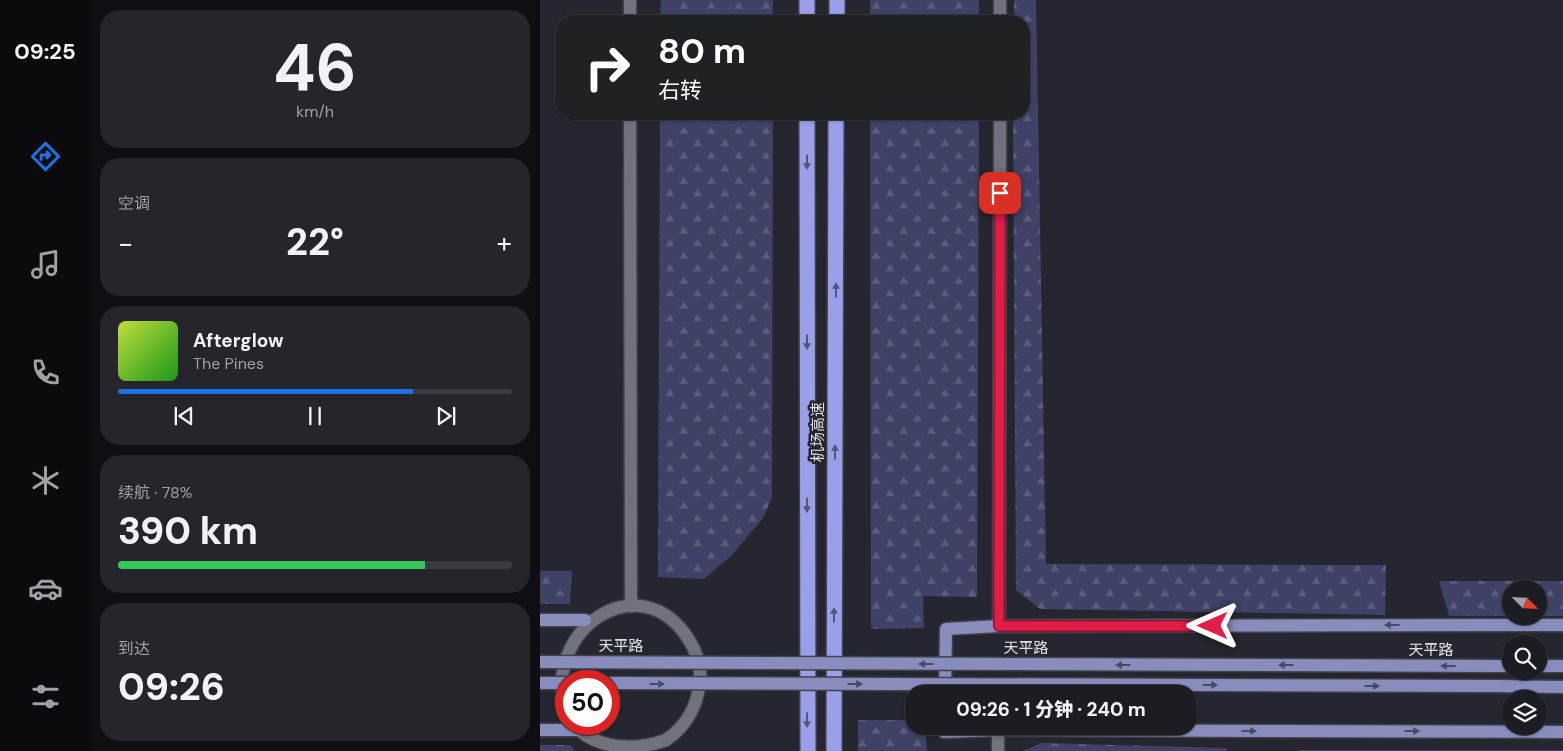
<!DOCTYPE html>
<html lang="zh">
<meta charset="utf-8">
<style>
body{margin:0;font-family:"DM Sans","Noto Sans SC",sans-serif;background:#25252b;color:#f1f3f6;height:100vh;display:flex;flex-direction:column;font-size:19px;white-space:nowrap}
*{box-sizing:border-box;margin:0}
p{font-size:16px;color:#a0a1a6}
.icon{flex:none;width:28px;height:28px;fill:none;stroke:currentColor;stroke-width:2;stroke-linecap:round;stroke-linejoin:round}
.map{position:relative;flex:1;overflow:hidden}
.sheet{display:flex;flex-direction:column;gap:10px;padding:10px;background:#0f0f13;width:450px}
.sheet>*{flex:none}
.top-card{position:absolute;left:15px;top:15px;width:475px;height:105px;border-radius:20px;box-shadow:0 1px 4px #0004,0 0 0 1px #3a3a41;background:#202124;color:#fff;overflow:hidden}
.needle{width:32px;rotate:114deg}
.controls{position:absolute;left:962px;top:580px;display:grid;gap:10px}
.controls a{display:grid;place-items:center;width:45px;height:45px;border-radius:50%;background:#1c1c23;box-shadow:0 1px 4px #0004,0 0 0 1px #3a3a41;font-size:25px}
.speed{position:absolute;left:15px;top:670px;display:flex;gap:10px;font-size:25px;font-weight:700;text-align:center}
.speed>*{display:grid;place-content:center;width:65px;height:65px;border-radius:50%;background:#1c1c23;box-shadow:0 1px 4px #0004,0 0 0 1px #3a3a41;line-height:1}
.speed .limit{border:8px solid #d22;background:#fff;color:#111}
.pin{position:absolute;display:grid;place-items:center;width:42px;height:42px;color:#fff;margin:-21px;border-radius:10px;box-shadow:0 2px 8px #0006}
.me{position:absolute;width:55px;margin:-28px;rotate:270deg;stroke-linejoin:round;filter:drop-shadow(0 0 4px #0008)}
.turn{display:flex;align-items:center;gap:18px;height:105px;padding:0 20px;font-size:22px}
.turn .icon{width:65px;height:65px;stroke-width:2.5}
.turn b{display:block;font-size:35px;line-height:42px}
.big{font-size:38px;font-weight:800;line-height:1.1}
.sheet .card{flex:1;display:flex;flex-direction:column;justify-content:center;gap:8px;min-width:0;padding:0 18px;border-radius:20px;background:#25252b}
.sheet .dial{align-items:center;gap:0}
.dial b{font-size:65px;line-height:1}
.song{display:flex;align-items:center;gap:15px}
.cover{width:60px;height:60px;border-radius:8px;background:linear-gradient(135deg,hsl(70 70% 55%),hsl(120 70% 35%))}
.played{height:5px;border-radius:2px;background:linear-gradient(90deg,#1a73e8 75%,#3a3a41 75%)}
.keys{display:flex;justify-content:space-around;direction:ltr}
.heat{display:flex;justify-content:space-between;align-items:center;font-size:28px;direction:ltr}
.charge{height:8px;border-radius:4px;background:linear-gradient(90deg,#34c759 78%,#3a3a41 0)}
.trip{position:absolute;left:365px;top:685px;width:292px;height:50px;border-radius:20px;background:#1c1c23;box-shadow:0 1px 4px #0004,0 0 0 1px #3a3a41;font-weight:800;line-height:50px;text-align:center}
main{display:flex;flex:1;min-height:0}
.tab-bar{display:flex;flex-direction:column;width:90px;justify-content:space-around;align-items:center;background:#0b0b0e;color:#a0a1a6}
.tab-bar .icon{width:35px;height:35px}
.tab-bar .selected{color:#1a73e8}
.tab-bar b{font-size:22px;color:#f1f3f6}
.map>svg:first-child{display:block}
.forest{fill:url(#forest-firs)}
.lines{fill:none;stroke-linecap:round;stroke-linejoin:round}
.minor-casing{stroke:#404149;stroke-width:15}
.major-casing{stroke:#404149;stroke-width:15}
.highway-casing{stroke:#404149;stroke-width:18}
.minor{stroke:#71727d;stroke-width:12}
.major{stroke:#898dbe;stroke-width:12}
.highway{stroke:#999fe9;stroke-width:15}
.major-bridge-casing{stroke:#404149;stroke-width:15;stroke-linecap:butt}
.major-bridge{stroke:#898dbe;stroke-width:12}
.oneway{fill:#535679}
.oneway2{fill:#484a61}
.route-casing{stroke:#92132f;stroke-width:12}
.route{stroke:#e11d48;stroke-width:9}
.labels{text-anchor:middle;stroke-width:5;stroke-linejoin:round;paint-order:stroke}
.street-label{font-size:15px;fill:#dfe0e6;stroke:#25262f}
</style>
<main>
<nav class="tab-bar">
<b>09:25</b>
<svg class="icon selected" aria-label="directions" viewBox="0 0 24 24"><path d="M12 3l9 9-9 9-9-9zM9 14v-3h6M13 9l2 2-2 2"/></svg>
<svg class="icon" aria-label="music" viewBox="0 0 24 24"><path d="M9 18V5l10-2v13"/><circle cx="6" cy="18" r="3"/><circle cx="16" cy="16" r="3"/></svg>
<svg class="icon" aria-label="phone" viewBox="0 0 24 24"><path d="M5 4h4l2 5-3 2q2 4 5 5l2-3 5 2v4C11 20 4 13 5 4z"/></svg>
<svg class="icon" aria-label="climate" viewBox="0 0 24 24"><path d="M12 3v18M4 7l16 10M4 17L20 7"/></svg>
<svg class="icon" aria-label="car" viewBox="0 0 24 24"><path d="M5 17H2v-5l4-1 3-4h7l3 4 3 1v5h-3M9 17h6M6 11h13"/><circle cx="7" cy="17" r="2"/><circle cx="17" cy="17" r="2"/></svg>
<svg class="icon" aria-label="filters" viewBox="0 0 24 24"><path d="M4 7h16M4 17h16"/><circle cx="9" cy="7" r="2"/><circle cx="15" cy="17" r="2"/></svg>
</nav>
<section class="sheet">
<div class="card dial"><b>46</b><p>km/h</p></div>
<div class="card"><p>空调</p>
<div class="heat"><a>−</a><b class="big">22°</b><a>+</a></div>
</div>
<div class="card">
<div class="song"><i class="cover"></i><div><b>Afterglow</b><p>The Pines</p></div></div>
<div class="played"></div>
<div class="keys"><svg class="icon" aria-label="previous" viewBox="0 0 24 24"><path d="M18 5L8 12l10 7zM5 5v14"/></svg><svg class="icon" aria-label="pause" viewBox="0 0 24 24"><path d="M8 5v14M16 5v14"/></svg><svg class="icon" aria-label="next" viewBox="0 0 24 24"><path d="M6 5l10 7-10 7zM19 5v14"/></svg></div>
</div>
<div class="card"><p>续航 · 78%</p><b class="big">390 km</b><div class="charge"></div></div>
<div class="card"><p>到达</p><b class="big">09:26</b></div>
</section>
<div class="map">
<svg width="1023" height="751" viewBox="0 0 1023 751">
<defs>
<pattern id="forest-firs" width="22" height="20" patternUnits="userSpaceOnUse" patternTransform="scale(1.25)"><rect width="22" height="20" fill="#3f4266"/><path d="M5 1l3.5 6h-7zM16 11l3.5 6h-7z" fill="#5a5d7c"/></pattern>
</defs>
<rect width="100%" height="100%" fill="#25262f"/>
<g class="forest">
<polygon points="121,0 233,0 233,21 120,21"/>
<rect x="330" y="0" width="109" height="21"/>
<polygon points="474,0 496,0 506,564 846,565 845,615 500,609 476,590 473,114 484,114 484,21 474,21"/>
<polygon points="120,114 233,114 232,498 223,518 192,555 164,579 118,577"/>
<polygon points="330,114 439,114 437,597 383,596 384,628 331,629"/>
<polygon points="0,571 32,571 30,604 0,604"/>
<polygon points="899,581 1023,581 1023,616 999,616 999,589 971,589 971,616 909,616"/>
<polygon points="318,720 374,720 374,726 385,726 387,751 318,751"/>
<polygon points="501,743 687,748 687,751 483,751"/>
<polygon points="0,745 30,745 35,751 0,751"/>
<rect x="759" y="750" width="264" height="1"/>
</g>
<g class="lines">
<g class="minor-casing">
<g id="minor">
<polyline points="90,0 90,21"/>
<polyline points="460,21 460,0"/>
<polyline points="90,114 91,606"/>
<polyline points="459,626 460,114"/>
<path d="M 26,714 C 0,628 101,563 149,640 C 156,651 161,666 160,680 C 158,704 147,726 126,740 C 96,751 55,750 33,724"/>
<polyline points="458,751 458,730"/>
</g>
</g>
<g class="major-casing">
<g id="major">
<polyline points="0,620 45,620"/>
<polyline points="957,666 971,666"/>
<polyline points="999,666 1023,666"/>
<polyline points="959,686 1023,687"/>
<polyline points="405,694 406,629 459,626 1023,625"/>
<polyline points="404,726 404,732 458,730 1023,732"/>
<polyline points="0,730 38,730"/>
</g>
</g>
<g class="highway-casing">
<g id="highway">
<polyline points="267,0 267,21"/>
<polyline points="297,21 297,0"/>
<polyline points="267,114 268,751"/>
<polyline points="294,751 296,114"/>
</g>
</g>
<use href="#minor" class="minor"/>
<use href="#major" class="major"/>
<use href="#highway" class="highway"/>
<g class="major-bridge-casing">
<g id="major-bridge">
<polyline points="0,662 957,666"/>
<polyline points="0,683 26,683"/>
<polyline points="69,683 959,686"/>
</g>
</g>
<use href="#major-bridge" class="major-bridge"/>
</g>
<defs><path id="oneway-solid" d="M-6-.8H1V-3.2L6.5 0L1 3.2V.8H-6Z" transform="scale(1.25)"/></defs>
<g class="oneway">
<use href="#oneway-solid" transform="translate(267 162) rotate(90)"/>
<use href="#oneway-solid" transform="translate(296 290) rotate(-90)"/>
<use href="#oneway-solid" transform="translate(267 342) rotate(90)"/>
<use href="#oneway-solid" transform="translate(295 452) rotate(-90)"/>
<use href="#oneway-solid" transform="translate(267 505) rotate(90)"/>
<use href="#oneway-solid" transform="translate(294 615) rotate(-90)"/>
<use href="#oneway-solid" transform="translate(267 720) rotate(90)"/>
</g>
<g class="oneway2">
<use href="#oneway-solid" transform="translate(852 625) rotate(180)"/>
<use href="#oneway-solid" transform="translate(386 664) rotate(-180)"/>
<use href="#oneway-solid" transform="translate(583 665) rotate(-180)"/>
<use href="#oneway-solid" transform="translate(746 665) rotate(-180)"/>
<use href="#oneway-solid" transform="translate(908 666) rotate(-180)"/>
<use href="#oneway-solid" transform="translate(117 684)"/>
<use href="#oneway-solid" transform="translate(315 684)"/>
<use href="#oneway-solid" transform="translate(670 685)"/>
<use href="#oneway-solid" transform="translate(832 686)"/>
<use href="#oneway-solid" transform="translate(709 731)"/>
<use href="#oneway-solid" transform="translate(872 731)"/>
</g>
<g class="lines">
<g class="route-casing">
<polyline id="route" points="460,193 459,626 673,626"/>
</g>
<use href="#route" class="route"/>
</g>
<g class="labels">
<g class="street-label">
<text transform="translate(278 432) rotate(-90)" y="5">机场高速</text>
<text x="81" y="651">天平路</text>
<text x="486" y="653">天平路</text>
<text x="891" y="655">天平路</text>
</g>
</g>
</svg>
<div class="controls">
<a><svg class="needle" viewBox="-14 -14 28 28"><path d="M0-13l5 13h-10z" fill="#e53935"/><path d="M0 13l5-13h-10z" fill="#a0a1a6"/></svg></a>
<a><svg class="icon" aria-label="search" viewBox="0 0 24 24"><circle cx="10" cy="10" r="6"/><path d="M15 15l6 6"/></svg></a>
<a><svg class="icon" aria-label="layers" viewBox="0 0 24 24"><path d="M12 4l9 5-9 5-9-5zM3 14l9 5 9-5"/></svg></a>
</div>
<div class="speed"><div class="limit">50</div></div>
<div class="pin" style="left:460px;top:193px;background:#d93025"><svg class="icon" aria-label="arrive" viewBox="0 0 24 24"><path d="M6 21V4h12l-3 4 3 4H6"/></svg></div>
<svg class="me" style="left:673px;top:626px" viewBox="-20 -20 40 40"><path d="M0-17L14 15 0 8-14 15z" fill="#e11d48" stroke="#fff" stroke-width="4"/></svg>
<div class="trip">09:26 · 1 分钟 · 240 m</div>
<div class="top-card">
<div class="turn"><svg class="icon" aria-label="right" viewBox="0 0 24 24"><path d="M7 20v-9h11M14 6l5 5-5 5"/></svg><div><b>80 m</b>右转</div></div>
</div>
</div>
</main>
